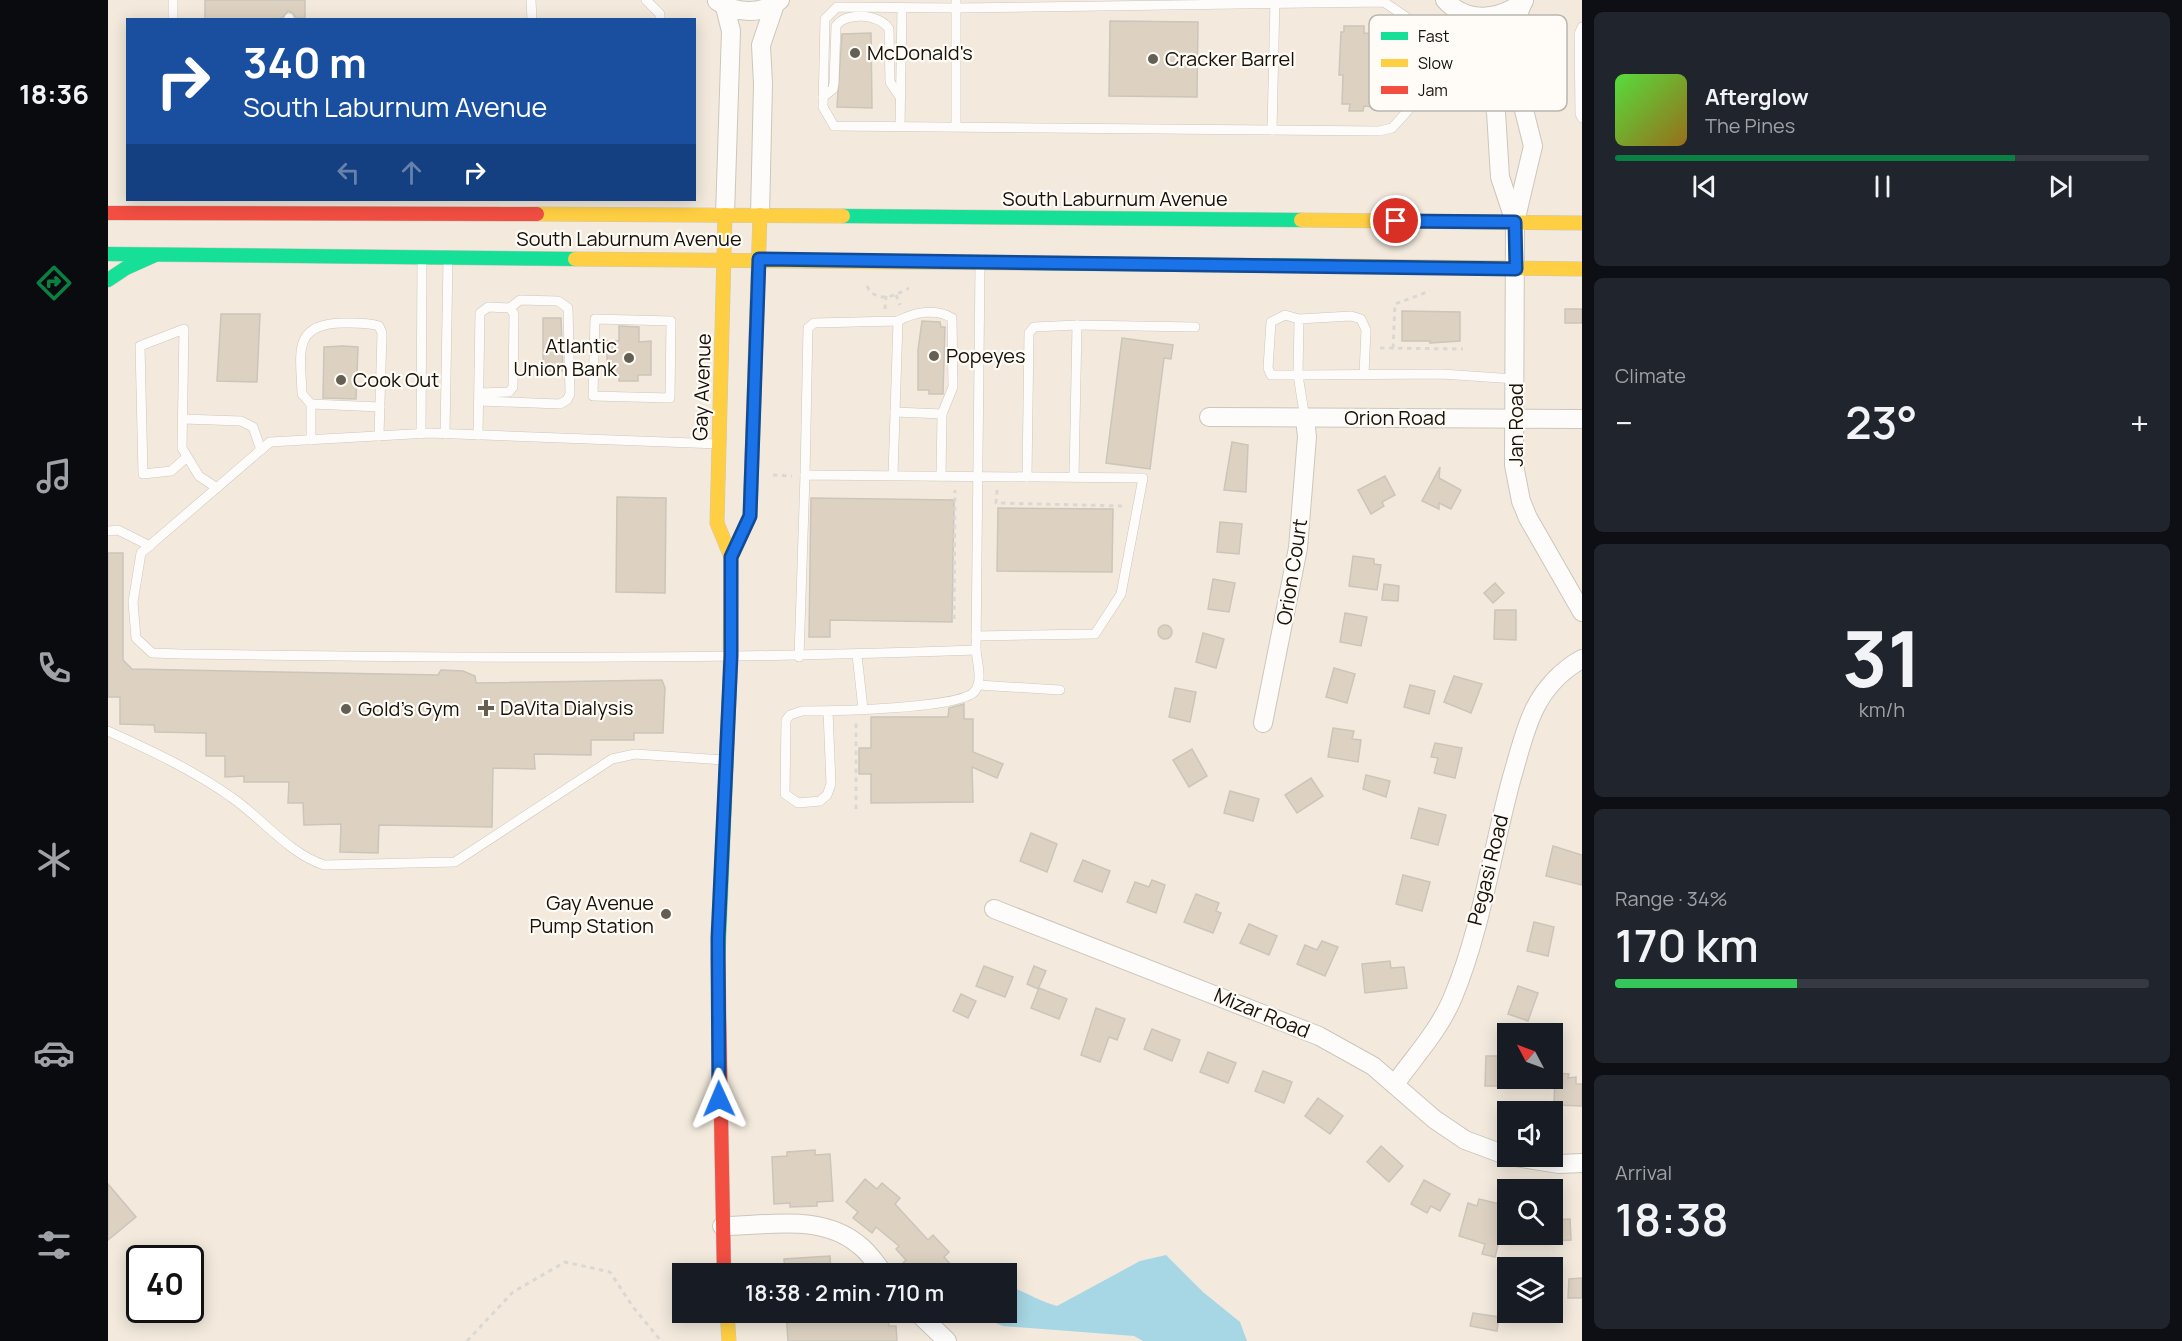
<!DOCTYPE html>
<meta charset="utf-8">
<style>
body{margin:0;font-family:Manrope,sans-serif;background:#20242c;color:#f1f3f6;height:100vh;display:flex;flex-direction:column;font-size:22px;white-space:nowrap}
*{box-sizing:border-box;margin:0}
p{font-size:20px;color:#9ea1a6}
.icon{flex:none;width:33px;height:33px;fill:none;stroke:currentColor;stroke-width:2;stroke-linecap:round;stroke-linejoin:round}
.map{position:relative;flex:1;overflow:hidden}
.drawer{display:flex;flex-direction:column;gap:12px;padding:12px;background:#0d0f14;width:600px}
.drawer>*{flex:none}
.hud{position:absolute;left:18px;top:18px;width:570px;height:183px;border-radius:0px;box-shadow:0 3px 15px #0003;background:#1a4fa0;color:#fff;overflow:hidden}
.needle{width:39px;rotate:311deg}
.buttons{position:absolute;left:1389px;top:1023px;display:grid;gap:12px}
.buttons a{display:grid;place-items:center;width:66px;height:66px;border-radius:0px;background:#171b24;box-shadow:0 3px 15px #0003;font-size:30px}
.speed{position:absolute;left:18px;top:1245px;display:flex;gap:12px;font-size:30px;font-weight:700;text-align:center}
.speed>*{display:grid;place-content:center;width:78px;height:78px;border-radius:50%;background:#171b24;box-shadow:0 3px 15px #0003;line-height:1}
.speed .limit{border:3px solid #111;border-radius:9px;background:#fff;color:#111}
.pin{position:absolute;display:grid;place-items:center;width:51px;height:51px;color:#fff;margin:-26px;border:3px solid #fff;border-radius:50%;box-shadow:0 2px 6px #0007}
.me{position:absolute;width:66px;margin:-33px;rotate:359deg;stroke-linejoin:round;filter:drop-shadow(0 0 4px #0008)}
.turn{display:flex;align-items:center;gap:21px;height:126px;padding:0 18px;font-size:27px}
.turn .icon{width:78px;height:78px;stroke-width:2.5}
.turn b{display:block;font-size:42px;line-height:51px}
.lanes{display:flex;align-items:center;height:57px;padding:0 18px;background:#0003;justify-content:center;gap:30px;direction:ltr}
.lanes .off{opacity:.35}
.big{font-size:45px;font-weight:600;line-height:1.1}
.drawer .widget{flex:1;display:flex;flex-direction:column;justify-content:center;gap:9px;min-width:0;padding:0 21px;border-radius:9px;background:#20242c}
.drawer .dial{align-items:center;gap:0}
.dial b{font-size:78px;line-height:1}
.song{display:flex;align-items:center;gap:18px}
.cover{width:72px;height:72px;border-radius:9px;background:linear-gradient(135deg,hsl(110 70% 55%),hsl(40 70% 35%))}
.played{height:6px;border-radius:3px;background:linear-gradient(90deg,#0b8043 75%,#363941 75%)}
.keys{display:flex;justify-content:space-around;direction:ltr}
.heat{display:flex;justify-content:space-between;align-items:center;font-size:33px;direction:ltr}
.charge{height:9px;border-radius:4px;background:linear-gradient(90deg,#34c759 34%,#363941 0)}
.trip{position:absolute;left:564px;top:1263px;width:345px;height:60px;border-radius:0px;background:#171b24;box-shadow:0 3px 15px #0003;font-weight:600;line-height:60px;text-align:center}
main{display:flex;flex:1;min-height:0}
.tabs{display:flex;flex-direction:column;width:108px;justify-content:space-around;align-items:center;background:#090b0e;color:#9ea1a6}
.tabs .icon{width:42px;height:42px}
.tabs .current{color:#0b8043}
.tabs b{font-size:27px;color:#f1f3f6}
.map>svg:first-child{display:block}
.water{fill:#a7d7e4}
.building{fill:#ddd2c2;stroke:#cbc5ba;stroke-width:1.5}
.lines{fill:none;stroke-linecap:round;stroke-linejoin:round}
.lane-casing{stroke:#ccc6bb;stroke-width:10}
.street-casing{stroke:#ccc6bb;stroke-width:20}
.fast-casing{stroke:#ccc6bb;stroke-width:15}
.slow-casing{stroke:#ccc6bb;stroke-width:15}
.jam-casing{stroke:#ccc6bb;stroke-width:15}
.path{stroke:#dbd8d4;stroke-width:3;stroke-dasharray:4.5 4.5;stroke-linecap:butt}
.lane{stroke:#fdfcfa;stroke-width:9}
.street{stroke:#fdfcfa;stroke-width:18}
.fast{stroke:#16e098;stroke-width:14}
.slow{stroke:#ffcf43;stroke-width:14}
.jam{stroke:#f24e42;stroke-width:14}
.route-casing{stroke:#114b97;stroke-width:15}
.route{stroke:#1a73e8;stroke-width:10}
.poi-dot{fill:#645e53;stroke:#fffbf6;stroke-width:2}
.labels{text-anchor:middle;stroke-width:4.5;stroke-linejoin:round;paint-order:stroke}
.poi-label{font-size:20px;fill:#171209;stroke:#fffbf6;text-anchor:start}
.street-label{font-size:20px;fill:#171209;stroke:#fffbf6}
.key{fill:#fffbf6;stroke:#b9b5af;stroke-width:1.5}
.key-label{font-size:16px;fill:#171209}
</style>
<main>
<nav class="tabs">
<b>18:36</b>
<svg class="icon current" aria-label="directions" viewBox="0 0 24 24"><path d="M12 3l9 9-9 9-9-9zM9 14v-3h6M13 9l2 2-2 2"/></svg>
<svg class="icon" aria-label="music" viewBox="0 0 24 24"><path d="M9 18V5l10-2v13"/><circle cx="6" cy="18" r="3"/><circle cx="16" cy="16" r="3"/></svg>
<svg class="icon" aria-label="phone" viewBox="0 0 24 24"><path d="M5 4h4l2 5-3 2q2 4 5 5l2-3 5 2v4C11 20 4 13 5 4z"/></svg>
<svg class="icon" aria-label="climate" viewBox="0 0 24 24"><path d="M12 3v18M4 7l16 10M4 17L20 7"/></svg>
<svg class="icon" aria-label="car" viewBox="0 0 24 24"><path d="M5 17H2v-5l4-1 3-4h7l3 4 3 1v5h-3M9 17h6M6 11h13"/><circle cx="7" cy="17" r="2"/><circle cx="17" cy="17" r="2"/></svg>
<svg class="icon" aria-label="filters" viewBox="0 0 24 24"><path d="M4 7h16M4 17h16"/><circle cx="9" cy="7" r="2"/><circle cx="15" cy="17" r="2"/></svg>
</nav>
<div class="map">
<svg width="1474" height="1341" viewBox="0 0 1474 1341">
<rect width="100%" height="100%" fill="#f3eadd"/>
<path class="water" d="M 1058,1255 L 1095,1292 L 1132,1322 L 1139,1341 L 1035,1341 L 1026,1336 L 895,1326 L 873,1317 L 874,1313 L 898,1312 L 899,1286 C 917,1291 930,1301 949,1306 L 1032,1261 Z"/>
<g class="building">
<polygon points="97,0 197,0 197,18 188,18 185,13 180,11 174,18 163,20 97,20"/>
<polygon points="1002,21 1090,22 1089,97 1001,96"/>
<polygon points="1236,26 1256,26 1256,33 1268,34 1265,107 1256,106 1255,111 1241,111 1242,104 1234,104 1235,75 1231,75 1233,32 1236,32"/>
<polygon points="763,33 764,108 729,107 734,34"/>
<rect x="1457" y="309" width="17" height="14"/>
<polygon points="1294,311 1352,312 1352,341 1322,343 1322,341 1294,341"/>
<polygon points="113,314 152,314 149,382 109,381"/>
<polygon points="435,318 453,318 455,371 435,371"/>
<polygon points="814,321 832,322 833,327 837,327 835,394 821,394 821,390 810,390 810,350"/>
<polygon points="511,326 531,327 531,342 543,341 543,375 530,375 530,381 511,381 511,374 499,374 499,341 511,341"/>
<polygon points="1014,338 1065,345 1063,359 1056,358 1042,469 998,463"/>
<polygon points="235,346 250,347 248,399 215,398 216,347"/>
<polygon points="1124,442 1140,445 1138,492 1116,490"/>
<polygon points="1332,467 1331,478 1353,490 1343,509 1331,503 1331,509 1314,501"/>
<polygon points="1277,476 1287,495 1274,502 1276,506 1263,514 1250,490"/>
<polygon points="509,497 558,498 557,593 508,592"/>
<polygon points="703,498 846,500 844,622 722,620 722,637 701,637"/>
<polygon points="890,508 1005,509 1004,572 889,571"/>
<polygon points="1112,522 1134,524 1131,554 1109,552"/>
<polygon points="0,553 15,553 15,660 24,669 330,675 333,670 355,671 367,676 368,683 554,680 557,688 555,733 526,733 526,740 483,740 483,755 426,754 427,769 385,768 384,827 271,825 270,853 232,852 233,824 196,825 195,803 180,803 181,782 136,782 136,776 117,777 117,756 98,756 98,733 47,732 46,725 12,724 12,697 0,697"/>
<polygon points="1245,556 1266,559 1266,564 1273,565 1269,590 1241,586"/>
<polygon points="1105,579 1127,583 1121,612 1100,609"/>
<polygon points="1387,583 1396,593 1385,603 1376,593"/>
<polygon points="1276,584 1291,586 1290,601 1274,600"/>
<polygon points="1387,610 1408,610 1408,640 1386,639"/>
<polygon points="1237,613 1259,617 1253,646 1232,642"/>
<circle cx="1057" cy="632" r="7"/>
<polygon points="1095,633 1116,639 1108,668 1088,662"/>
<polygon points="1226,668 1247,674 1239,703 1218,697"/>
<polygon points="1346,676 1374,684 1363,713 1336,702"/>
<polygon points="1302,685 1327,691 1321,714 1296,707"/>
<polygon points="1067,688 1088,692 1082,722 1061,717"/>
<polygon points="856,704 856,719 865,719 865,752 895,764 889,778 864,767 865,802 763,803 763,774 751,774 751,748 763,748 763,717 840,717 841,708"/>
<polygon points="1225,728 1246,731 1244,739 1253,740 1250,762 1220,757"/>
<polygon points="1327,743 1354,748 1347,778 1326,773 1330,758 1323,757"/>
<polygon points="1084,749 1099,776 1081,787 1065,760"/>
<polygon points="1258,775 1282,781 1278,797 1255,789"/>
<polygon points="1203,778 1215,796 1189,813 1177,795"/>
<polygon points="1122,791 1151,799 1145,821 1116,813"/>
<polygon points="1311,808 1338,815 1330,845 1303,838"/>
<polygon points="923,833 949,844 939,872 912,861"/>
<polygon points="1445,846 1474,855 1474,885 1438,876"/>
<polygon points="975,860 1002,871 994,892 966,881"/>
<polygon points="1295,875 1322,882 1314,911 1288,904"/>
<polygon points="1044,880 1057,885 1048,913 1019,902 1027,882 1041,887"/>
<polygon points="1088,894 1111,903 1108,911 1113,913 1105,933 1076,922"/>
<polygon points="1426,922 1446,927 1440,956 1419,951"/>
<polygon points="1141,924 1169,936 1161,955 1132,943"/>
<polygon points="1214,941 1230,947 1217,976 1189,964 1197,945 1209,950"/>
<polygon points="1282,961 1283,968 1296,967 1299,988 1257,993 1254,964"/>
<polygon points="876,966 905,977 897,997 868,986"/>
<polygon points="926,966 938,971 930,989 919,984"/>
<polygon points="1410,986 1430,993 1420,1021 1400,1014"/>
<polygon points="931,988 959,999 951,1019 923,1008"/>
<polygon points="853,994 868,1001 860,1018 845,1011"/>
<polygon points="988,1008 1017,1019 1009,1040 1001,1037 992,1062 973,1055"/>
<polygon points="1044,1029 1072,1040 1064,1061 1036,1049"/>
<polygon points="1100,1052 1128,1063 1120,1083 1092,1072"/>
<polygon points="1378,1056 1399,1056 1398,1086 1377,1086"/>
<polygon points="1155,1071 1184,1082 1176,1103 1147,1091"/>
<polygon points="1447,1073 1461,1074 1460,1078 1468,1077 1468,1084 1474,1084 1474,1106 1446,1105"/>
<polygon points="1210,1098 1235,1116 1222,1134 1197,1116"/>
<polygon points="1273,1146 1295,1166 1281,1182 1259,1162"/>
<polygon points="707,1150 707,1155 722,1154 725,1201 709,1202 709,1206 682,1207 682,1203 666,1204 664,1157 679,1156 679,1152"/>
<polygon points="757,1179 769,1189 774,1183 792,1198 787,1204 820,1240 825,1235 841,1252 836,1257 851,1274 801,1274 793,1265 798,1260 788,1249 791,1246 768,1227 764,1233 745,1218 750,1212 738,1202"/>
<polygon points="1316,1180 1342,1194 1332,1211 1323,1206 1319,1213 1303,1204"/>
<polygon points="0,1184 28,1217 0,1240"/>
<polygon points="1371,1199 1400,1206 1387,1257 1374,1254 1377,1244 1351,1236 1360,1203 1369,1206"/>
<polygon points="1462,1219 1463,1240 1444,1241 1444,1220"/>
<polygon points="722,1256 723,1274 677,1274 676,1259"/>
<polygon points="1474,1278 1474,1298 1460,1298 1461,1279"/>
<polygon points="678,1312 780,1312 781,1326 788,1326 789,1341 680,1341"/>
<polygon points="1365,1313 1391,1317 1389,1331 1362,1326"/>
</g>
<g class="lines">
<g class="lane-casing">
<g id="lane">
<polyline points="423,0 424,20"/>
<polyline points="538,0 552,14 552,20"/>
<polyline points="848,0 848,126"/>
<polygon points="1276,2 1298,17 1306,29 1305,105 1284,128 1271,131 726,126 715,107 717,19 729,7 848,8"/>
<polyline points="181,18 181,20"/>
<polyline points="65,20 65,0"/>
<polyline points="1474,27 1471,34 1472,114 1474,118"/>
<path d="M 715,97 L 725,89 L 726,83 L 728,26 C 738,11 772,14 781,29 L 782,82 L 792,97"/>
<polyline points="792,126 794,8"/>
<polyline points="1164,130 1167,0"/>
<polygon points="487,319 563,321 562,398 485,396"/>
<polyline points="1191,319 1177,315 1163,322 1160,368 1163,375 1190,375 1191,319 1243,316 1253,319 1258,330 1256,374"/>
<polyline points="969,325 1087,327"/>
<polyline points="372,401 452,404 459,400 462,394 460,308 450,301 412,300 402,308"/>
<polyline points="203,404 272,407"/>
<polyline points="787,412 834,414"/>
<polyline points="75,419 133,421 145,427 153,450"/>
<polyline points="1197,419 1190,375 1334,374 1407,379"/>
<polyline points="313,434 314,260"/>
<polyline points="337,434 340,259"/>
<polyline points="370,435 372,313 380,307 402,308 406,314 405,387 401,392 372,393"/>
<path d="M 203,440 L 203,404 L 194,394 C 193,355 183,324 234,323 C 247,323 258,322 271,326 L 274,333 L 271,436"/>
<path d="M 611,444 L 322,433 L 162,442 L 33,553 L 25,602 L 28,638 L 44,653 L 73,654 C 338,658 603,660 868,650 L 872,265"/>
<polyline points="79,457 63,471 35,474 32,346 76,329 74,448 91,476 109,488"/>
<path d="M 697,475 L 700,328 L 706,323 L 790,321 C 806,312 829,308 844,318 L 845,387 L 834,414 L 833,476"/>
<polyline points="785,475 790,321"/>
<polyline points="919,477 921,333 926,327 969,325 966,477"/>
<polyline points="0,531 10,530 42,546"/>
<polyline points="749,655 755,709"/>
<polyline points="691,657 697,475 1035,478 1013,594 987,634 868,636"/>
<polyline points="870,685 952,690"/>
<path d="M 720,711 L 723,784 L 719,795 L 712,801 L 690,803 L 677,794 L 678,720 L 682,715 L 694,711 C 721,711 854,709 867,691 C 875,681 869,662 868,650"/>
<path d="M 0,731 C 42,750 85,770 123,797 C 154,818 180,853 216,865 L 347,862 L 504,759 L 527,754 L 616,760"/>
</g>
</g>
<g class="street-casing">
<g id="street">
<path d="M 1337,0 C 1359,24 1392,20 1416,1"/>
<path d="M 609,1 C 628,14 654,15 672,0"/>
<polyline points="1415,2 1399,42 1425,146 1407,222 1406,465 1413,501 1420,518 1474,612"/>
<polyline points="1353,12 1388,112 1392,177 1407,222"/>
<polyline points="617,215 623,31 617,7"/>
<polyline points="652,215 655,84 653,45 667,4"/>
<polyline points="1101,417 1474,419"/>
<polyline points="1155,723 1190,548 1199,437 1197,419"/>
<polyline points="886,909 1211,1036 1265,1066 1326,1119 1357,1140 1400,1156"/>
<path d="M 1287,1084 C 1307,1056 1332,1029 1345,997 C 1374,928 1384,849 1404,777 C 1411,754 1416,730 1427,708 C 1437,688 1454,670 1474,659"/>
<polyline points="1401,1156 1451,1164 1474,1163"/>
<path d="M 614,1226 C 659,1226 713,1213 751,1245 C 761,1252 768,1264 776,1274"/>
<polyline points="809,1312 839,1341"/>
</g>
</g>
<g class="fast-casing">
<g id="fast">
<polyline points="735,216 1193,220"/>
<polyline points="0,254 467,259"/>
<polyline points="919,263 1227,266"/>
<polyline points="0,280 18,268 47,255"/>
<polyline points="610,959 622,677"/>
</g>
</g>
<g class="slow-casing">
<g id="slow">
<polyline points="429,214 735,216"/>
<polyline points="617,215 609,523 623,557 622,677"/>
<polyline points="1193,220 1474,223"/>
<polyline points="467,259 919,263"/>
<polyline points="1227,266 1474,269"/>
<polyline points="623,557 642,516 652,215"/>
<polyline points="619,1312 621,1341"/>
</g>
</g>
<g class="jam-casing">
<g id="jam">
<polyline points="0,213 429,214"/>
<polyline points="610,959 616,1274"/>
</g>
</g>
<g class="path">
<path d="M 759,286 C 768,304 787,296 801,288"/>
<polyline points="788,295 792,305"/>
<polyline points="777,309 778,296"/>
<polyline points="1272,348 1355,349"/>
<polyline points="1285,348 1287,304 1322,291"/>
<polyline points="665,475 684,476"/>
<polyline points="889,490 888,503 1014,506"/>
<polyline points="846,619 847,490"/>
<polyline points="748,809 748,722"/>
<polyline points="359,1341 405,1292 457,1262 502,1272 525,1307 553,1341"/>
</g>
<use href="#lane" class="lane"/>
<use href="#street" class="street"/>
<use href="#fast" class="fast"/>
<use href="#slow" class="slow"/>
<use href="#jam" class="jam"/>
</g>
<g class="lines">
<g class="route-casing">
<polyline id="route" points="611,1099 610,938 623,656 623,557 642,516 651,259 1408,269 1407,222 1288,221"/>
</g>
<use href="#route" class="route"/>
</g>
<g class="poi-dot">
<circle cx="747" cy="53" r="6"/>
<circle cx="1045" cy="59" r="6"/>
<circle cx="826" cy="356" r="6"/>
<circle cx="521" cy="358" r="6"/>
<circle cx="233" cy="380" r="6"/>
<path d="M375 699h6v6h6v6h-6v6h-6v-6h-6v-6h6z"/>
<circle cx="238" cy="709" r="6"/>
<circle cx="558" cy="914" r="6"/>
</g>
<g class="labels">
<g class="poi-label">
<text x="759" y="60">McDonald's</text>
<text x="1057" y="66">Cracker Barrel</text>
<text x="509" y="353" text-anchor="end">Atlantic<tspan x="509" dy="23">Union Bank</tspan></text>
<text x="838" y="363">Popeyes</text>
<text x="245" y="387">Cook Out</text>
<text x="392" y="715">DaVita Dialysis</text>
<text x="250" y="716">Gold's Gym</text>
<text x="546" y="910" text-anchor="end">Gay Avenue<tspan x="546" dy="23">Pump Station</tspan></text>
</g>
<g class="street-label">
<text x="1007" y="206">South Laburnum Avenue</text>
<text x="521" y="246">South Laburnum Avenue</text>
<text transform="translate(594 387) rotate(-88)" y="7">Gay Avenue</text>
<text x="1287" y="425">Orion Road</text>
<text transform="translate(1408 425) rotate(-90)" y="7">Jan Road</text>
<text transform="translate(1184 572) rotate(-81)" y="7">Orion Court</text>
<text transform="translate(1380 870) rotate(-76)" y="7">Pegasi Road</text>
<text transform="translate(1154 1013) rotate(22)" y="7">Mizar Road</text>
</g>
</g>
<rect x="1261" y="15" width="198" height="96" rx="9" class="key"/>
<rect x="1273" y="32" width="27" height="8" fill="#16e098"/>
<rect x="1273" y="59" width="27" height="8" fill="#ffcf43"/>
<rect x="1273" y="86" width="27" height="8" fill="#f24e42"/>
<g class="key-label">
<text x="1310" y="42">Fast</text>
<text x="1310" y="69">Slow</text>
<text x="1310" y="96">Jam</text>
</g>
</svg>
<div class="buttons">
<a><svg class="needle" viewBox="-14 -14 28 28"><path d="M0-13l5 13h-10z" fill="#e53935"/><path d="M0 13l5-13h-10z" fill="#9ea1a6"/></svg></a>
<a><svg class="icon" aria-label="sound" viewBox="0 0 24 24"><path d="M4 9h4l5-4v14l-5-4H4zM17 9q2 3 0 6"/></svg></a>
<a><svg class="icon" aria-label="search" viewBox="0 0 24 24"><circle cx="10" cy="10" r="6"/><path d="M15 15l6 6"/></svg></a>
<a><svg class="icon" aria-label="layers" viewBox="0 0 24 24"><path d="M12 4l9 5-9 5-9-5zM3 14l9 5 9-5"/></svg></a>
</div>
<div class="speed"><div class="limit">40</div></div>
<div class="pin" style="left:1288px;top:221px;background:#d93025"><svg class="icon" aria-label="arrive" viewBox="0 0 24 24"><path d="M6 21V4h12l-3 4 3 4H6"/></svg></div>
<svg class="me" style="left:611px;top:1099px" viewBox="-20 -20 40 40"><path d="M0-17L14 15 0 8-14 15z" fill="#1a73e8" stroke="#fff" stroke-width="4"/></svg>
<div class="trip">18:38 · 2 min · 710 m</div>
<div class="hud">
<div class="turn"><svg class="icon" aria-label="right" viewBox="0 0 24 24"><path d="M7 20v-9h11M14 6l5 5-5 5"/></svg><div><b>340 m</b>South Laburnum Avenue</div></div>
<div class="lanes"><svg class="icon off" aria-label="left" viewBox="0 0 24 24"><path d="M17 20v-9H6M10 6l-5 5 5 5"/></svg><svg class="icon off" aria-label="ahead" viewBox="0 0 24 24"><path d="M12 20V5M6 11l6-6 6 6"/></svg><svg class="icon" aria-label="right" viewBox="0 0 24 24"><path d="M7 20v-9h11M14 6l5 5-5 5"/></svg></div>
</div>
</div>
<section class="drawer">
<div class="widget">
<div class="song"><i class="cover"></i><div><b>Afterglow</b><p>The Pines</p></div></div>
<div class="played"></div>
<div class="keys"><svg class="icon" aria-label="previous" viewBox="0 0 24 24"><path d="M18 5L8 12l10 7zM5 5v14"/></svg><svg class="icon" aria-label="pause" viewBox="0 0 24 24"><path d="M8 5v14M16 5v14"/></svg><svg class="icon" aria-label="next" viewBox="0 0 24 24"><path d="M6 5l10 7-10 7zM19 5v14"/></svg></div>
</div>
<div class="widget"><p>Climate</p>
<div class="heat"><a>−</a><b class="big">23°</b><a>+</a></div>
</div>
<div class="widget dial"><b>31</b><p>km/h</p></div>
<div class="widget"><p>Range · 34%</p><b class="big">170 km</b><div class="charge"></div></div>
<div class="widget"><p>Arrival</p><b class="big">18:38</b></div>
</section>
</main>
